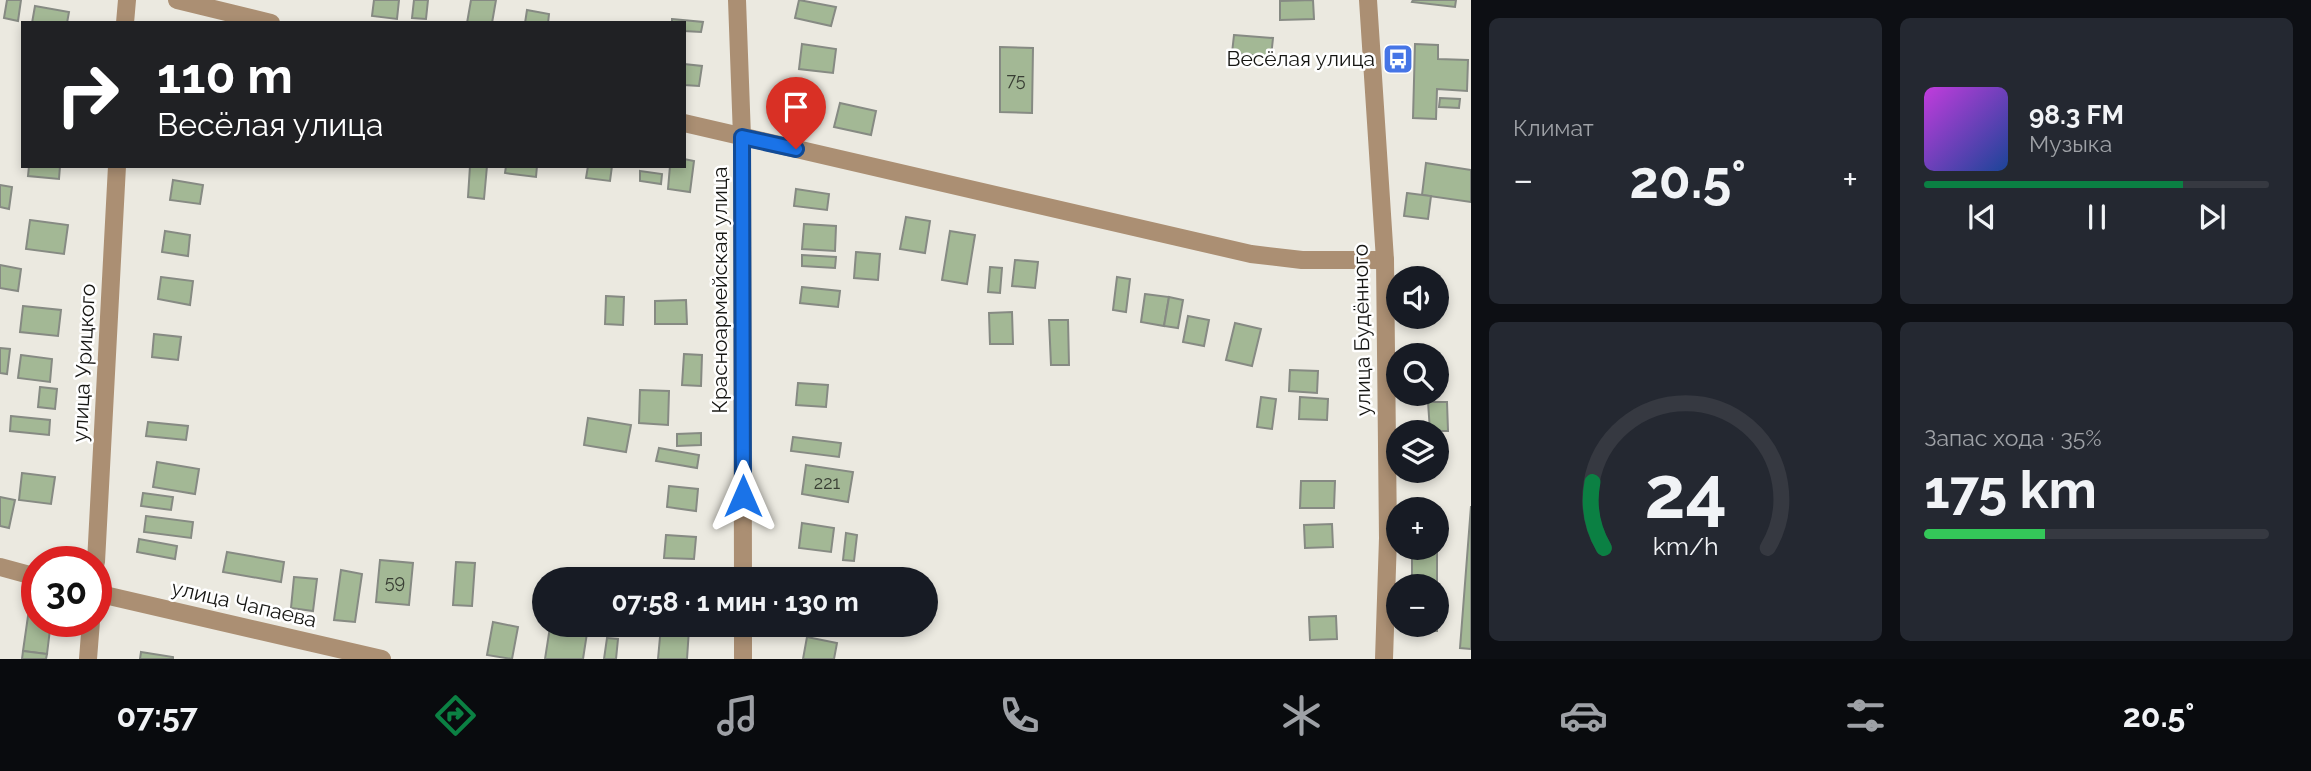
<!DOCTYPE html>
<html lang="ru">
<meta charset="utf-8">
<style>
body{margin:0;font-family:Raleway,sans-serif;background:#242831;color:#f1f3f6;height:100vh;display:flex;flex-direction:column;font-size:26px;white-space:nowrap}
*{box-sizing:border-box;margin:0}
p{font-size:23px;color:#9ea1a6}
.icon{flex:none;width:38px;height:38px;fill:none;stroke:currentColor;stroke-width:2;stroke-linecap:round;stroke-linejoin:round}
.map{position:relative;flex:1;overflow:hidden}
.sheet{display:flex;flex-direction:column;gap:18px;padding:18px;background:#0d0f14;width:840px}
.sheet>*{flex:none}
.hud{position:absolute;left:21px;top:21px;width:665px;height:147px;border-radius:0px;box-shadow:0 4px 10px #0003;background:#202124;color:#fff;overflow:hidden}
.buttons{position:absolute;left:1386px;top:266px;display:grid;gap:14px}
.buttons a{display:grid;place-items:center;width:63px;height:63px;border-radius:50%;background:#171b24;box-shadow:0 4px 10px #0003;font-size:35px}
.speed{position:absolute;left:21px;top:546px;display:flex;gap:14px;font-size:35px;font-weight:700;text-align:center}
.speed>*{display:grid;place-content:center;width:91px;height:91px;border-radius:50%;background:#171b24;box-shadow:0 4px 10px #0003;line-height:1}
.speed .limit{border:10px solid #d22;background:#fff;color:#111}
.pin{position:absolute;display:grid;place-items:center;width:60px;height:60px;color:#fff;margin:-72px -30px;border-radius:50% 50% 50% 0;rotate:-45deg;box-shadow:0 0 7px #0007}
.pin .icon{rotate:45deg}
.me{position:absolute;width:77px;margin:-38px;rotate:0deg;stroke-linejoin:round;filter:drop-shadow(0 0 5px #0008)}
.turn{display:flex;align-items:center;gap:24px;height:147px;padding:0 21px;font-size:32px}
.turn .icon{width:91px;height:91px;stroke-width:2.5}
.turn b{display:block;font-size:49px;line-height:60px}
.big{font-size:52px;font-weight:700;line-height:1.1}
.sheet .tile{flex:1;display:flex;flex-direction:column;justify-content:center;gap:10px;min-width:0;padding:0 24px;border-radius:10px;background:#242831}
.sheet .dial{align-items:center;gap:0}
.dial svg{height:182px;overflow:visible;fill:none;stroke:#363941;stroke-width:7;stroke-linecap:round;text-anchor:middle}
.dial text{fill:#f1f3f6;stroke:none}
.song{display:flex;align-items:center;gap:21px}
.cover{width:84px;height:84px;border-radius:10px;background:linear-gradient(135deg,hsl(290 70% 55%),hsl(220 70% 35%))}
.played{height:7px;border-radius:4px;background:linear-gradient(90deg,#0b8043 75%,#363941 75%)}
.keys{display:flex;justify-content:space-around;direction:ltr}
.heat{display:flex;justify-content:space-between;align-items:center;font-size:38px;direction:ltr}
.charge{height:10px;border-radius:5px;background:linear-gradient(90deg,#34c759 35%,#363941 0)}
.sheet .tiles{flex:1;display:grid;gap:18px;grid-template-columns:repeat(2,1fr)}
.trip{position:absolute;left:532px;top:567px;width:406px;height:70px;border-radius:35px;background:#171b24;box-shadow:0 4px 10px #0003;font-weight:700;line-height:70px;text-align:center}
.tabs{display:flex;height:112px;justify-content:space-around;align-items:center;background:#090b0e;color:#9ea1a6}
.tabs .icon{width:49px;height:49px}
.tabs .selected{color:#0b8043}
.tabs b{font-size:32px;color:#f1f3f6}
main{display:flex;flex:1;min-height:0}
.map>svg:first-child{display:block}
.building{fill:#a3b895;stroke:#868a83;stroke-width:2}
.lines{fill:none;stroke-linecap:round;stroke-linejoin:round}
.minor{stroke:#ab8f73;stroke-width:18}
.tertiary{stroke:#ab8f73;stroke-width:18}
.route-casing{stroke:#114b97;stroke-width:18}
.route{stroke:#1a73e8;stroke-width:12}
.labels{text-anchor:middle;stroke-width:5;stroke-linejoin:round;paint-order:stroke}
.number-label{font-size:18px;fill:#393e34}
.poi-label{font-size:21px;fill:#161613;stroke:#fff;text-anchor:end}
.street-label{font-size:21px;fill:#161613;stroke:#fff}
</style>
<main>
<div class="map">
<svg width="1471" height="659" viewBox="0 0 1471 659">
<rect width="100%" height="100%" fill="#ebe9e0"/>
<g class="building">
<polygon points="7,0 21,0 18,21 4,18"/>
<polygon points="374,0 399,0 397,19 372,16"/>
<polygon points="414,0 428,0 426,19 412,18"/>
<polygon points="471,0 496,0 492,23 467,23"/>
<polygon points="799,0 836,7 831,26 795,18"/>
<polygon points="1313,0 1314,19 1280,20 1280,1"/>
<polygon points="1413,0 1456,0 1455,7 1412,2"/>
<polygon points="35,6 69,12 67,23 32,23"/>
<polygon points="527,10 549,14 548,23 525,23"/>
<polygon points="672,19 703,22 701,32 684,31 684,23 672,23"/>
<polygon points="1234,35 1273,38 1271,57 1232,53"/>
<polygon points="802,44 836,49 833,73 799,69"/>
<polygon points="1415,44 1438,45 1438,59 1468,60 1467,91 1437,89 1436,119 1413,118"/>
<polygon points="1000,47 1033,48 1032,113 1000,112"/>
<polygon points="684,64 702,66 699,86 684,85"/>
<polygon points="789,84 807,84 806,127 788,127"/>
<polygon points="1440,98 1460,99 1459,108 1439,107"/>
<polygon points="840,103 876,111 871,135 834,127"/>
<polygon points="684,159 694,161 690,192 668,189 670,166 684,166"/>
<polygon points="1426,163 1471,170 1471,202 1422,195"/>
<polygon points="29,166 60,166 59,179 28,176"/>
<polygon points="470,166 487,166 484,199 468,197"/>
<polygon points="506,166 537,166 536,177 505,173"/>
<polygon points="588,166 612,166 610,181 586,178"/>
<polygon points="640,171 662,174 661,184 640,181"/>
<polygon points="173,180 203,185 200,204 170,200"/>
<polygon points="0,185 12,187 9,209 0,207"/>
<polygon points="796,189 829,194 827,210 794,206"/>
<polygon points="1407,193 1431,196 1428,219 1404,216"/>
<polygon points="906,217 930,221 925,253 900,249"/>
<polygon points="30,220 68,225 64,254 26,249"/>
<polygon points="804,224 836,226 835,251 802,249"/>
<polygon points="165,231 190,235 188,256 162,252"/>
<polygon points="950,231 975,235 967,284 942,280"/>
<polygon points="856,252 880,254 878,280 854,278"/>
<polygon points="802,255 836,257 835,268 802,266"/>
<polygon points="1015,260 1038,262 1035,288 1012,286"/>
<polygon points="0,265 21,269 18,291 0,288"/>
<polygon points="990,267 1002,268 1000,293 988,292"/>
<polygon points="161,277 193,281 190,305 158,299"/>
<polygon points="1117,277 1130,279 1126,312 1113,310"/>
<polygon points="802,287 840,291 838,307 800,303"/>
<polygon points="1145,294 1169,297 1164,326 1141,322"/>
<polygon points="606,296 624,297 623,325 605,324"/>
<polygon points="1169,297 1183,300 1178,328 1164,326"/>
<polygon points="686,300 687,324 655,324 655,301"/>
<polygon points="23,306 61,310 58,336 20,332"/>
<polygon points="1012,312 1013,344 990,344 989,313"/>
<polygon points="1188,316 1209,320 1204,346 1183,342"/>
<polygon points="1049,320 1068,320 1069,365 1051,365"/>
<polygon points="1235,323 1261,329 1252,366 1226,360"/>
<polygon points="154,334 181,337 178,360 152,357"/>
<polygon points="0,348 10,349 7,374 0,373"/>
<polygon points="684,354 702,355 701,386 682,385"/>
<polygon points="21,355 52,359 50,382 18,378"/>
<polygon points="1290,370 1318,371 1317,393 1289,391"/>
<polygon points="798,383 828,385 826,407 796,405"/>
<polygon points="40,387 57,389 55,409 38,407"/>
<polygon points="640,390 669,391 668,425 639,423"/>
<polygon points="1261,397 1276,399 1272,429 1257,427"/>
<polygon points="1300,397 1328,399 1327,420 1299,419"/>
<polygon points="1428,402 1447,402 1448,431 1430,431"/>
<polygon points="11,416 50,420 49,435 10,431"/>
<polygon points="588,418 631,425 626,452 584,445"/>
<polygon points="148,422 188,426 186,440 146,436"/>
<polygon points="701,433 701,445 677,446 677,434"/>
<polygon points="793,437 841,443 839,457 791,451"/>
<polygon points="659,448 699,455 697,468 656,461"/>
<polygon points="157,462 199,469 195,494 153,487"/>
<polygon points="806,465 853,472 848,502 802,494"/>
<polygon points="22,473 55,477 51,504 19,500"/>
<polygon points="1301,481 1335,481 1334,508 1300,508"/>
<polygon points="669,486 698,489 696,511 667,507"/>
<polygon points="143,493 173,497 171,510 141,506"/>
<polygon points="0,497 15,500 9,528 0,526"/>
<polygon points="1471,506 1471,649 1460,648"/>
<polygon points="146,516 193,522 191,538 144,532"/>
<polygon points="802,523 834,528 831,552 799,548"/>
<polygon points="1332,524 1333,547 1305,548 1304,525"/>
<polygon points="1437,531 1437,631 1412,631 1412,625 1437,625 1437,586 1412,586 1412,548 1437,548"/>
<polygon points="846,533 857,535 854,561 843,560"/>
<polygon points="666,535 696,537 694,559 664,558"/>
<polygon points="139,539 177,546 175,559 137,552"/>
<polygon points="227,552 284,562 281,582 223,572"/>
<polygon points="380,560 413,563 409,605 376,602"/>
<polygon points="456,562 475,563 472,606 453,605"/>
<polygon points="341,570 362,574 355,622 334,620"/>
<polygon points="294,577 317,579 313,611 291,608"/>
<polygon points="29,609 37,610 37,621 51,621 47,654 23,651"/>
<polygon points="1336,616 1337,639 1310,640 1309,617"/>
<polygon points="493,622 518,627 512,659 487,655"/>
<polygon points="661,626 689,629 687,659 658,659"/>
<polygon points="550,627 587,633 583,659 545,659"/>
<polygon points="807,637 837,643 834,659 803,659"/>
<polygon points="607,638 618,639 616,659 604,659"/>
<polygon points="23,651 47,654 46,659 22,659"/>
<polygon points="141,652 173,657 173,659 140,659"/>
</g>
<g class="lines">
<g class="minor">
<polyline points="177,0 271,23"/>
<polyline points="737,0 742,137 743,579"/>
<polyline points="125,23 127,0"/>
<polyline points="684,123 1251,254 1302,260 1385,260"/>
<polyline points="96,562 117,166"/>
<polyline points="0,567 37,577"/>
<polyline points="96,593 382,659"/>
<polyline points="743,625 743,659"/>
<polyline points="88,659 91,621"/>
</g>
<polyline class="tertiary" points="1368,0 1385,260 1388,538 1384,659"/>
</g>
<g class="lines">
<g class="route-casing">
<polyline id="route" points="743,496 742,137 796,149"/>
</g>
<use href="#route" class="route"/>
</g>
<defs>
<g id="bus-square" transform="scale(1.575)"><rect x="-9" y="-9" width="18" height="18" rx="4" fill="#4675e6" stroke="#fff"/><path d="M-5-6H5V4H4V6H2V4H-2V6H-4V4H-5ZM-3.5-4V0h7V-4ZM-3.5 1.2v1.5H-2V1.2ZM2 1.2v1.5H3.5V1.2Z" fill="#fff"/></g>
</defs>
<g fill-rule="evenodd">
<use href="#bus-square" x="1398" y="59"/>
</g>
<g class="labels">
<g class="number-label">
<text x="1016" y="86">75</text>
<text x="827" y="489">221</text>
<text x="395" y="588">59</text>
</g>
<g class="poi-label">
<text x="1375" y="66">Весёлая улица</text>
</g>
<g class="street-label">
<text transform="translate(720 290) rotate(-90)" y="7">Красноармейская улица</text>
<text transform="translate(1362 330) rotate(-91)" y="7">улица Будённого</text>
<text transform="translate(84 363) rotate(-87)" y="7">улица Урицкого</text>
<text transform="translate(244 604) rotate(13)" y="7">улица Чапаева</text>
</g>
</g>
</svg>
<div class="buttons">
<a><svg class="icon" aria-label="sound" viewBox="0 0 24 24"><path d="M4 9h4l5-4v14l-5-4H4zM17 9q2 3 0 6"/></svg></a>
<a><svg class="icon" aria-label="search" viewBox="0 0 24 24"><circle cx="10" cy="10" r="6"/><path d="M15 15l6 6"/></svg></a>
<a><svg class="icon" aria-label="layers" viewBox="0 0 24 24"><path d="M12 4l9 5-9 5-9-5zM3 14l9 5 9-5"/></svg></a>
<a>+</a>
<a>−</a>
</div>
<div class="speed"><div class="limit">30</div></div>
<div class="pin" style="left:796px;top:149px;background:#d93025"><svg class="icon" aria-label="arrive" viewBox="0 0 24 24"><path d="M6 21V4h12l-3 4 3 4H6"/></svg></div>
<svg class="me" style="left:743px;top:496px" viewBox="-20 -20 40 40"><path d="M0-17L14 15 0 8-14 15z" fill="#1a73e8" stroke="#fff" stroke-width="4"/></svg>
<div class="trip">07:58 · 1 мин · 130 m</div>
<div class="hud">
<div class="turn"><svg class="icon" aria-label="right" viewBox="0 0 24 24"><path d="M7 20v-9h11M14 6l5 5-5 5"/></svg><div><b>110 m</b>Весёлая улица</div></div>
</div>
</div>
<section class="sheet">
<div class="tiles">
<div class="tile"><p>Климат</p>
<div class="heat"><a>−</a><b class="big">20.5°</b><a>+</a></div>
</div>
<div class="tile">
<div class="song"><i class="cover"></i><div><b>98.3 FM</b><p>Музыка</p></div></div>
<div class="played"></div>
<div class="keys"><svg class="icon" aria-label="previous" viewBox="0 0 24 24"><path d="M18 5L8 12l10 7zM5 5v14"/></svg><svg class="icon" aria-label="pause" viewBox="0 0 24 24"><path d="M8 5v14M16 5v14"/></svg><svg class="icon" aria-label="next" viewBox="0 0 24 24"><path d="M6 5l10 7-10 7zM19 5v14"/></svg></div>
</div>
<div class="tile dial"><svg viewBox="0 0 100 80">
<path d="M14 69A42 42 0 1 1 86 69"/>
<path d="M14 69A42 42 0 0 1 9 40" stroke="#0b8043"/>
<text x="50" y="56" font-size="32" font-weight="700">24</text>
<text x="50" y="72" font-size="11">km/h</text>
</svg></div>
<div class="tile"><p>Запас хода · 35%</p><b class="big">175 km</b><div class="charge"></div></div>
</div>
</section>
</main>
<nav class="tabs">
<b>07:57</b>
<svg class="icon selected" aria-label="directions" viewBox="0 0 24 24"><path d="M12 3l9 9-9 9-9-9zM9 14v-3h6M13 9l2 2-2 2"/></svg>
<svg class="icon" aria-label="music" viewBox="0 0 24 24"><path d="M9 18V5l10-2v13"/><circle cx="6" cy="18" r="3"/><circle cx="16" cy="16" r="3"/></svg>
<svg class="icon" aria-label="phone" viewBox="0 0 24 24"><path d="M5 4h4l2 5-3 2q2 4 5 5l2-3 5 2v4C11 20 4 13 5 4z"/></svg>
<svg class="icon" aria-label="climate" viewBox="0 0 24 24"><path d="M12 3v18M4 7l16 10M4 17L20 7"/></svg>
<svg class="icon" aria-label="car" viewBox="0 0 24 24"><path d="M5 17H2v-5l4-1 3-4h7l3 4 3 1v5h-3M9 17h6M6 11h13"/><circle cx="7" cy="17" r="2"/><circle cx="17" cy="17" r="2"/></svg>
<svg class="icon" aria-label="filters" viewBox="0 0 24 24"><path d="M4 7h16M4 17h16"/><circle cx="9" cy="7" r="2"/><circle cx="15" cy="17" r="2"/></svg>
<b>20.5°</b>
</nav>
